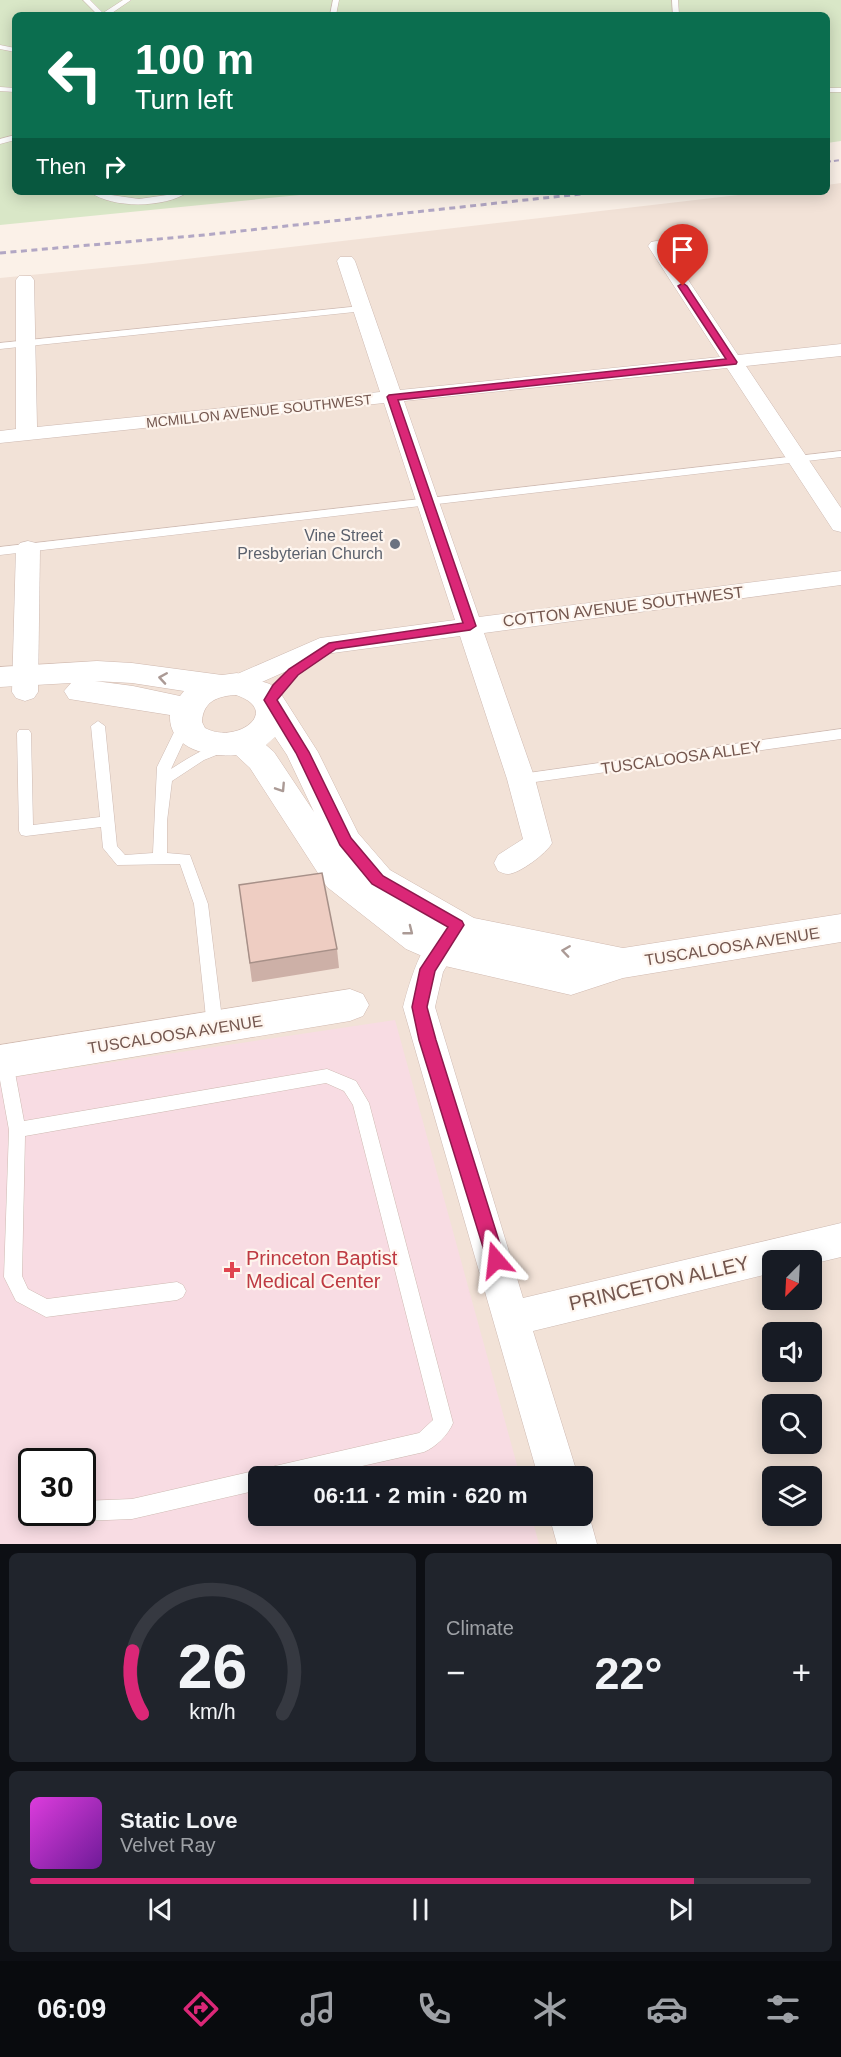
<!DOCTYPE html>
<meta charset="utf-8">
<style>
body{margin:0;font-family:Helvetica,sans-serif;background:#20242c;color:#f1f3f6;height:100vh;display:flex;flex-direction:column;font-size:22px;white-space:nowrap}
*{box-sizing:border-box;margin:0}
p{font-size:20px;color:#9ea1a6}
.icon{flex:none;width:33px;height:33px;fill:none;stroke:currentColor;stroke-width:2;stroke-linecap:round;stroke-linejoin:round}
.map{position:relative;height:1544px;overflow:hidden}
.sheet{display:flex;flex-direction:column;gap:9px;padding:9px;background:#0d0f14;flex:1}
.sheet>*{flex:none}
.guide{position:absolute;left:12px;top:12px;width:818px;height:183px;border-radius:9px;box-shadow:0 3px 15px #0003;background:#0b6e4f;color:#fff;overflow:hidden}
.needle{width:39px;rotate:204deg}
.fabs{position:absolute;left:762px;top:1250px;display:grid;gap:12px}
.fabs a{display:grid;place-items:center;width:60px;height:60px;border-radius:9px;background:#171b24;box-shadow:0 3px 15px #0003;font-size:30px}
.speed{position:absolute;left:18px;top:1448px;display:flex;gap:12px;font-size:30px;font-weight:700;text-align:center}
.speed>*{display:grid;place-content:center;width:78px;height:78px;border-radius:50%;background:#171b24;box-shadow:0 3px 15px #0003;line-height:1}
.speed .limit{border:3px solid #111;border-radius:9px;background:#fff;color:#111}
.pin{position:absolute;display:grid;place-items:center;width:51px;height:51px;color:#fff;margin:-62px -26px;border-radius:50% 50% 50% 0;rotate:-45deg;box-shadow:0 0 6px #0007}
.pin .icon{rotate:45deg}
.me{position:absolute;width:66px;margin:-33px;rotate:343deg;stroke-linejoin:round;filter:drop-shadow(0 0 4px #0008)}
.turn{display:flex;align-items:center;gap:21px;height:126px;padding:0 24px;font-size:27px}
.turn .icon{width:78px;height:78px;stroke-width:2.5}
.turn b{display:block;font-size:42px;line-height:51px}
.then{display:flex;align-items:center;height:57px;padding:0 24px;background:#0003;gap:12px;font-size:22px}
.big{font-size:45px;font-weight:600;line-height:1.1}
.sheet .tile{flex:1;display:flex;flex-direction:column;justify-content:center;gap:9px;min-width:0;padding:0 21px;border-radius:9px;background:#20242c}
.sheet .dial{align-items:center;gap:0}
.dial svg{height:156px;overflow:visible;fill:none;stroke:#363941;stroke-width:7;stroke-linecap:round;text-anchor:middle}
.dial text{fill:#f1f3f6;stroke:none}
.song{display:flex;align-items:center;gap:18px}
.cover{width:72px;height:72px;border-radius:9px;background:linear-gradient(135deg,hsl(300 70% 55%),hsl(280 70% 35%))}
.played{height:6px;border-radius:3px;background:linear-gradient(90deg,#db2777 85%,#363941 85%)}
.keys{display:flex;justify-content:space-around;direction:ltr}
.heat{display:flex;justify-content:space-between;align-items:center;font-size:33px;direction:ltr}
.sheet .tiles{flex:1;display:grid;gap:9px;grid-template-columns:1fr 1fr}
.tile:last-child{grid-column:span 2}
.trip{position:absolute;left:248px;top:1466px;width:345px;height:60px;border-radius:9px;background:#171b24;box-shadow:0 3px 15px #0003;font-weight:600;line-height:60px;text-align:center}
.tab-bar{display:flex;height:96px;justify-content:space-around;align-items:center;background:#090b0e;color:#9ea1a6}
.tab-bar .icon{width:42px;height:42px}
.tab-bar .active{color:#db2777}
.tab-bar b{font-size:27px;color:#f1f3f6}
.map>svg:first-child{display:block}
.residential{fill:#f2e2d7;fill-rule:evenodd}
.medical{fill:#f8dce3;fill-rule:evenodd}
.green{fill:#d9e7c7}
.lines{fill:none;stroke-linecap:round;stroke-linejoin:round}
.lane-casing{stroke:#cebab2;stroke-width:1}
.street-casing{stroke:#cebab2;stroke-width:1}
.secondary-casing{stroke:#d0b9af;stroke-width:1}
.lane{fill:#fff;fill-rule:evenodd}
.street{fill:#fff;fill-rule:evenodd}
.secondary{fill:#fff;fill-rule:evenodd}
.rail-far1{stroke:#b2a7c4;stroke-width:2;stroke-dasharray:5 3;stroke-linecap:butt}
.rail{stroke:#b2a7c4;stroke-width:3;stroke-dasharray:6 4.5;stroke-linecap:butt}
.wall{fill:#cdb0a7}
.building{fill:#eecdc2;stroke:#a79088;stroke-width:1.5}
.oneway{stroke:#ab9a95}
.route{fill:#db2777;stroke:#8e194d;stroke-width:1.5}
.worship-dot{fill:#6b7280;stroke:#fef5ee;stroke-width:2}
.health-dot{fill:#e0444e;stroke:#fef5ee;stroke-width:2}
.labels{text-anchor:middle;stroke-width:4.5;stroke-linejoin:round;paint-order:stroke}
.far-street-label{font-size:14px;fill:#73564e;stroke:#fef5ee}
.worship-label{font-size:16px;fill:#5b616d;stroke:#fef5ee;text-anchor:end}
.street-label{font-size:16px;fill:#73564e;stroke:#fef5ee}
.near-health-label{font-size:20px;fill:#be3a42;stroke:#fef5ee;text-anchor:start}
.near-street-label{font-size:20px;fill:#73564e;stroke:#fef5ee}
</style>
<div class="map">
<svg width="841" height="1544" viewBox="0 0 841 1544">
<rect width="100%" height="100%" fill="#fbf1e8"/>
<path class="residential" d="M 841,183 L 841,1544 L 0,1544 L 0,278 L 143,264 L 764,192 L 826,192 L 827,185 ZM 772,1260 L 812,1260 L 812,1299 L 772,1299 ZM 772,1332 L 812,1332 L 812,1371 L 772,1371 ZM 772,1404 L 812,1404 L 812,1443 L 772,1443 ZM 32,1461 L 82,1461 L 82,1512 L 32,1512 ZM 258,1476 L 582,1476 L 582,1515 L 258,1515 ZM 772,1476 L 812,1476 L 812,1515 L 772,1515 Z"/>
<path class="medical" d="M 395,1020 L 520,1476 L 258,1476 L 258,1515 L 531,1515 L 539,1544 L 0,1544 L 0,1079 ZM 32,1461 L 82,1461 L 82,1512 L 32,1512 Z"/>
<polygon class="green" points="0,0 841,0 841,141 827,143 826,15 15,15 15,192 330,192 0,225"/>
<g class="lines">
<g class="lane-casing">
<g id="lane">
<polygon points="83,0 90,0 103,13 123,0 131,0 109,15 98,15"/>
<polygon points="333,0 339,0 336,15 330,15"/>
<polygon points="672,0 678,0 679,15 673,15"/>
<polygon points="0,45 15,48 15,52 0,49"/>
<polygon points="0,87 15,88 15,92 0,91"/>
<rect x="826" y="88" width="15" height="4"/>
<polygon points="15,135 15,140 0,144 0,139"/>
<path d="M 90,192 L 139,199 L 188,192 C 166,208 112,209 90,192 Z"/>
<polygon points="361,306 366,309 364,311 0,349 0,343"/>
<polygon points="841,451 841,457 0,555 0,547"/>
<path d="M 185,719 L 192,724 L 171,769 C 188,758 204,748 224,742 L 231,747 L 229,750 L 204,760 L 172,781 L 167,821 L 167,853 L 190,855 L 208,904 L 223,1027 L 221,1032 L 215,1034 L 209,1032 L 207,1027 L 194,904 L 180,864 L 117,865 L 103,848 L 101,827 L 26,836 L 21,835 L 19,831 L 17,733 L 19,730 L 29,730 L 31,733 L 33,825 L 100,817 L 91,726 L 98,721 L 105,726 L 117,846 L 125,855 L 153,853 L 157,767 L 178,724 Z"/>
<polygon points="841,729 841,739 521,784 514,779 521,774"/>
<path d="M 5,1055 L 11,1057 L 13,1062 L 24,1121 L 327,1069 L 356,1081 L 369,1103 L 453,1423 C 448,1435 436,1447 424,1452 L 318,1476 L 258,1476 L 258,1490 L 132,1519 L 82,1521 L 75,1518 L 72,1512 L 82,1512 L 82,1501 L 132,1499 L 258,1470 L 266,1475 L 268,1469 L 275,1466 L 419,1433 L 433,1420 L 353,1105 L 344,1091 L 326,1083 L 25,1136 L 22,1276 L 28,1289 L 47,1299 L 177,1282 L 183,1285 L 186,1291 L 183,1297 L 177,1300 L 46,1317 L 16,1301 L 4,1277 L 9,1130 L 0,1080 L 0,1057 Z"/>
</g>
</g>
<g class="street-casing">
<g id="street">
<path d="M 657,241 L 663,242 L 738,355 L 841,344 L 841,356 L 746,366 L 841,508 L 841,532 L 833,530 L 727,368 L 404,401 L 479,617 L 841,571 L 841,585 L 484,633 L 535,779 L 552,843 C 547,853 519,874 508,874 C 504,874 501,872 498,871 L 494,863 L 498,855 L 523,839 L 507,779 L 460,636 L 325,654 L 237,693 L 228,690 L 224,684 L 228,678 L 320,638 L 455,620 L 384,403 L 0,443 L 0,431 L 16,429 L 16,280 L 19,276 L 31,276 L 34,280 L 37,427 L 380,392 L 337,261 L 340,257 L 352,257 L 355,261 L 400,390 L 720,357 L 648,246 L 651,242 Z"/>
<polygon points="28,541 36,543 40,548 38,692 34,698 25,701 16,698 12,692 16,548 20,543"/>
<path d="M 453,918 L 464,922 L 468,930 L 443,972 L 435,1007 L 523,1298 L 841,1223 L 841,1257 L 812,1264 L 812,1260 L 772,1260 L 772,1273 L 533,1331 L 578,1476 L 538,1476 L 403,1007 C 410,980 425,928 453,918 Z"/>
<polygon points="582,1500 589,1515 597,1544 557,1544 549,1515 582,1515"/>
</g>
</g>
<g class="secondary-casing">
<g id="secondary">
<path d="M 97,661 L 132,663 L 222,675 L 237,673 L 248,677 L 270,684 L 281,694 L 318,752 L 358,833 L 390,870 L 474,918 L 623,948 L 841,914 L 841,942 L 623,978 L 571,995 L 445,966 L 406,949 L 327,887 L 250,768 L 236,755 C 210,758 168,749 170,715 L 69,699 L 64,691 L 71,683 L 0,687 L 0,667 ZM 95,681 L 132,683 L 184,691 L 180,696 L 133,686 ZM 236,695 C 283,711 236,745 205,728 L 202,722 C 203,701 218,696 236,695 ZM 275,737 L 287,755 L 314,812 L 274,752 L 266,745 Z"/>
<polygon points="350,989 363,994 369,1005 363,1016 350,1021 0,1079 0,1045"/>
</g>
</g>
<use href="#lane" class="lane"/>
<use href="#street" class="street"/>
<use href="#secondary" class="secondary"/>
<polyline class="rail-far1" points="826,162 841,160"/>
<polyline class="rail" points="0,253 204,235 599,192"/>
</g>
<polygon class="wall" points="239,885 337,949 339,968 252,982"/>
<polygon class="building" points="322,873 337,949 250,963 239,885"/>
<defs><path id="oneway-chevron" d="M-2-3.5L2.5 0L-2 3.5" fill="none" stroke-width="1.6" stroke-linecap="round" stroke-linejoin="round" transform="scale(1.5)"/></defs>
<g class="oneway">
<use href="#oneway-chevron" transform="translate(163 678) rotate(-171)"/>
<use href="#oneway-chevron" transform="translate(281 788) rotate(57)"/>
<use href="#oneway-chevron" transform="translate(409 931) rotate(38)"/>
<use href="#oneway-chevron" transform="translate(566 951) rotate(-172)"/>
</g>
<polygon class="route" points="683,283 687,286 737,362 736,364 398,400 476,626 470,630 336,649 298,675 277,700 309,752 351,838 383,876 462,921 464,925 435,971 427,1007 436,1040 505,1260 502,1266 496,1269 489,1266 487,1260 419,1040 412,1007 420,969 448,927 372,884 340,845 296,753 264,700 273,685 289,669 329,643 463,623 387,397 389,395 726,359 678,286"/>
<circle class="worship-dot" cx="395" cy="544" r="6"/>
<path class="health-dot" d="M229 1261h6v6h6v6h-6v6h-6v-6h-6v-6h6z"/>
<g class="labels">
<g class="far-street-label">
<text transform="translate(259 411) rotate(-6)" y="5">MCMILLON AVENUE SOUTHWEST</text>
</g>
<g class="worship-label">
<text x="383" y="541">Vine Street<tspan x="383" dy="18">Presbyterian Church</tspan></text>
</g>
<g class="street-label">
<text transform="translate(623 606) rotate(-7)" y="6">COTTON AVENUE SOUTHWEST</text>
<text transform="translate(681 757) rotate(-8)" y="6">TUSCALOOSA ALLEY</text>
<text transform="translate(732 946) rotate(-9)" y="6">TUSCALOOSA AVENUE</text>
<text transform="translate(175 1034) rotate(-9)" y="6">TUSCALOOSA AVENUE</text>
</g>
<g class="near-health-label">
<text x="246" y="1265">Princeton Baptist<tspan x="246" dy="23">Medical Center</tspan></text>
</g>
<g class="near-street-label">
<text transform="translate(659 1283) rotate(-13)" y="7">PRINCETON ALLEY</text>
</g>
</g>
</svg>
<div class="fabs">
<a><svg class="needle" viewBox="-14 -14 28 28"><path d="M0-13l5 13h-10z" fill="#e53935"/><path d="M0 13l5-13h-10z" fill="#9ea1a6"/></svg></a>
<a><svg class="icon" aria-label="sound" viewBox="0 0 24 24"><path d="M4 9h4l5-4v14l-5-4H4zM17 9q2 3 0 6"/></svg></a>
<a><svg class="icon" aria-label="search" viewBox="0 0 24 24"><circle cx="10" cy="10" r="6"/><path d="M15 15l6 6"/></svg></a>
<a><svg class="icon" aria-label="layers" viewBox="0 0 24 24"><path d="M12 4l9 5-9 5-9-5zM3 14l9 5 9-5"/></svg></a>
</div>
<div class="speed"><div class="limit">30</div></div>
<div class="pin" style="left:683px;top:286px;background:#d93025"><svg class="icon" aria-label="arrive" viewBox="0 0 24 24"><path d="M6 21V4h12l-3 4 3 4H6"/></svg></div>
<svg class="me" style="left:496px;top:1260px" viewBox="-20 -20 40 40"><path d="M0-17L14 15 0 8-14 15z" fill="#db2777" stroke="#fff" stroke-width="4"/></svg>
<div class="trip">06:11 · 2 min · 620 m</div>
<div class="guide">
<div class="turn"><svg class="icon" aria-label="left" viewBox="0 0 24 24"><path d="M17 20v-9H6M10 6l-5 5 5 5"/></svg><div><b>100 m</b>Turn left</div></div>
<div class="then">Then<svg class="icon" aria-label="right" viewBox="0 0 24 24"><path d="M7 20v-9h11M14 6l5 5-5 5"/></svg></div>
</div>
</div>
<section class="sheet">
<div class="tiles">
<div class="tile dial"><svg viewBox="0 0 100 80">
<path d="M14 69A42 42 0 1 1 86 69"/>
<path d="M14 69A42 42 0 0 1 9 37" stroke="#db2777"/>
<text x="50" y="56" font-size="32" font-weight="700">26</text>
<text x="50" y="72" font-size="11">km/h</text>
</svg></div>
<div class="tile"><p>Climate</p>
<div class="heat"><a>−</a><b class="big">22°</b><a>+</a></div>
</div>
<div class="tile">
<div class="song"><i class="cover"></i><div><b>Static Love</b><p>Velvet Ray</p></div></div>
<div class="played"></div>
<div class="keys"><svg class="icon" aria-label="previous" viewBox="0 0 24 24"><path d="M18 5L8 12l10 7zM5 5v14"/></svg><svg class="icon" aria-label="pause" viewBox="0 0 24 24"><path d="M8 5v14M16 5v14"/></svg><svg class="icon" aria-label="next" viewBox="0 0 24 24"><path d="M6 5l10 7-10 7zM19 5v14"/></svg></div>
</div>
</div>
</section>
<nav class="tab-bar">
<b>06:09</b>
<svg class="icon active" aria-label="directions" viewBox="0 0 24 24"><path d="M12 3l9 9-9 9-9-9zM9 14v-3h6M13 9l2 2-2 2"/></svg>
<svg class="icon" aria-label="music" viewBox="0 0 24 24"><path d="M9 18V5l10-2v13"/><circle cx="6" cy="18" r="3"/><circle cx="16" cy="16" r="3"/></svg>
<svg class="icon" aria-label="phone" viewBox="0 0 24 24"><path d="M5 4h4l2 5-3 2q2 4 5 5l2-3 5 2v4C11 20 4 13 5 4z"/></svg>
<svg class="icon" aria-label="climate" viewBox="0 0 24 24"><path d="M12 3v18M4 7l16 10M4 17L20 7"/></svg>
<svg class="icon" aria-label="car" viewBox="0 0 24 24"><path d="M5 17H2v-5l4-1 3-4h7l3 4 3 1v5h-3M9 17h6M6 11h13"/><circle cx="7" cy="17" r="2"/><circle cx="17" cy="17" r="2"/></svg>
<svg class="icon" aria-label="filters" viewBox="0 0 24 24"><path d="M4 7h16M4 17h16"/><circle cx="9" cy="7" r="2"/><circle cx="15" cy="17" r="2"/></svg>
</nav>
